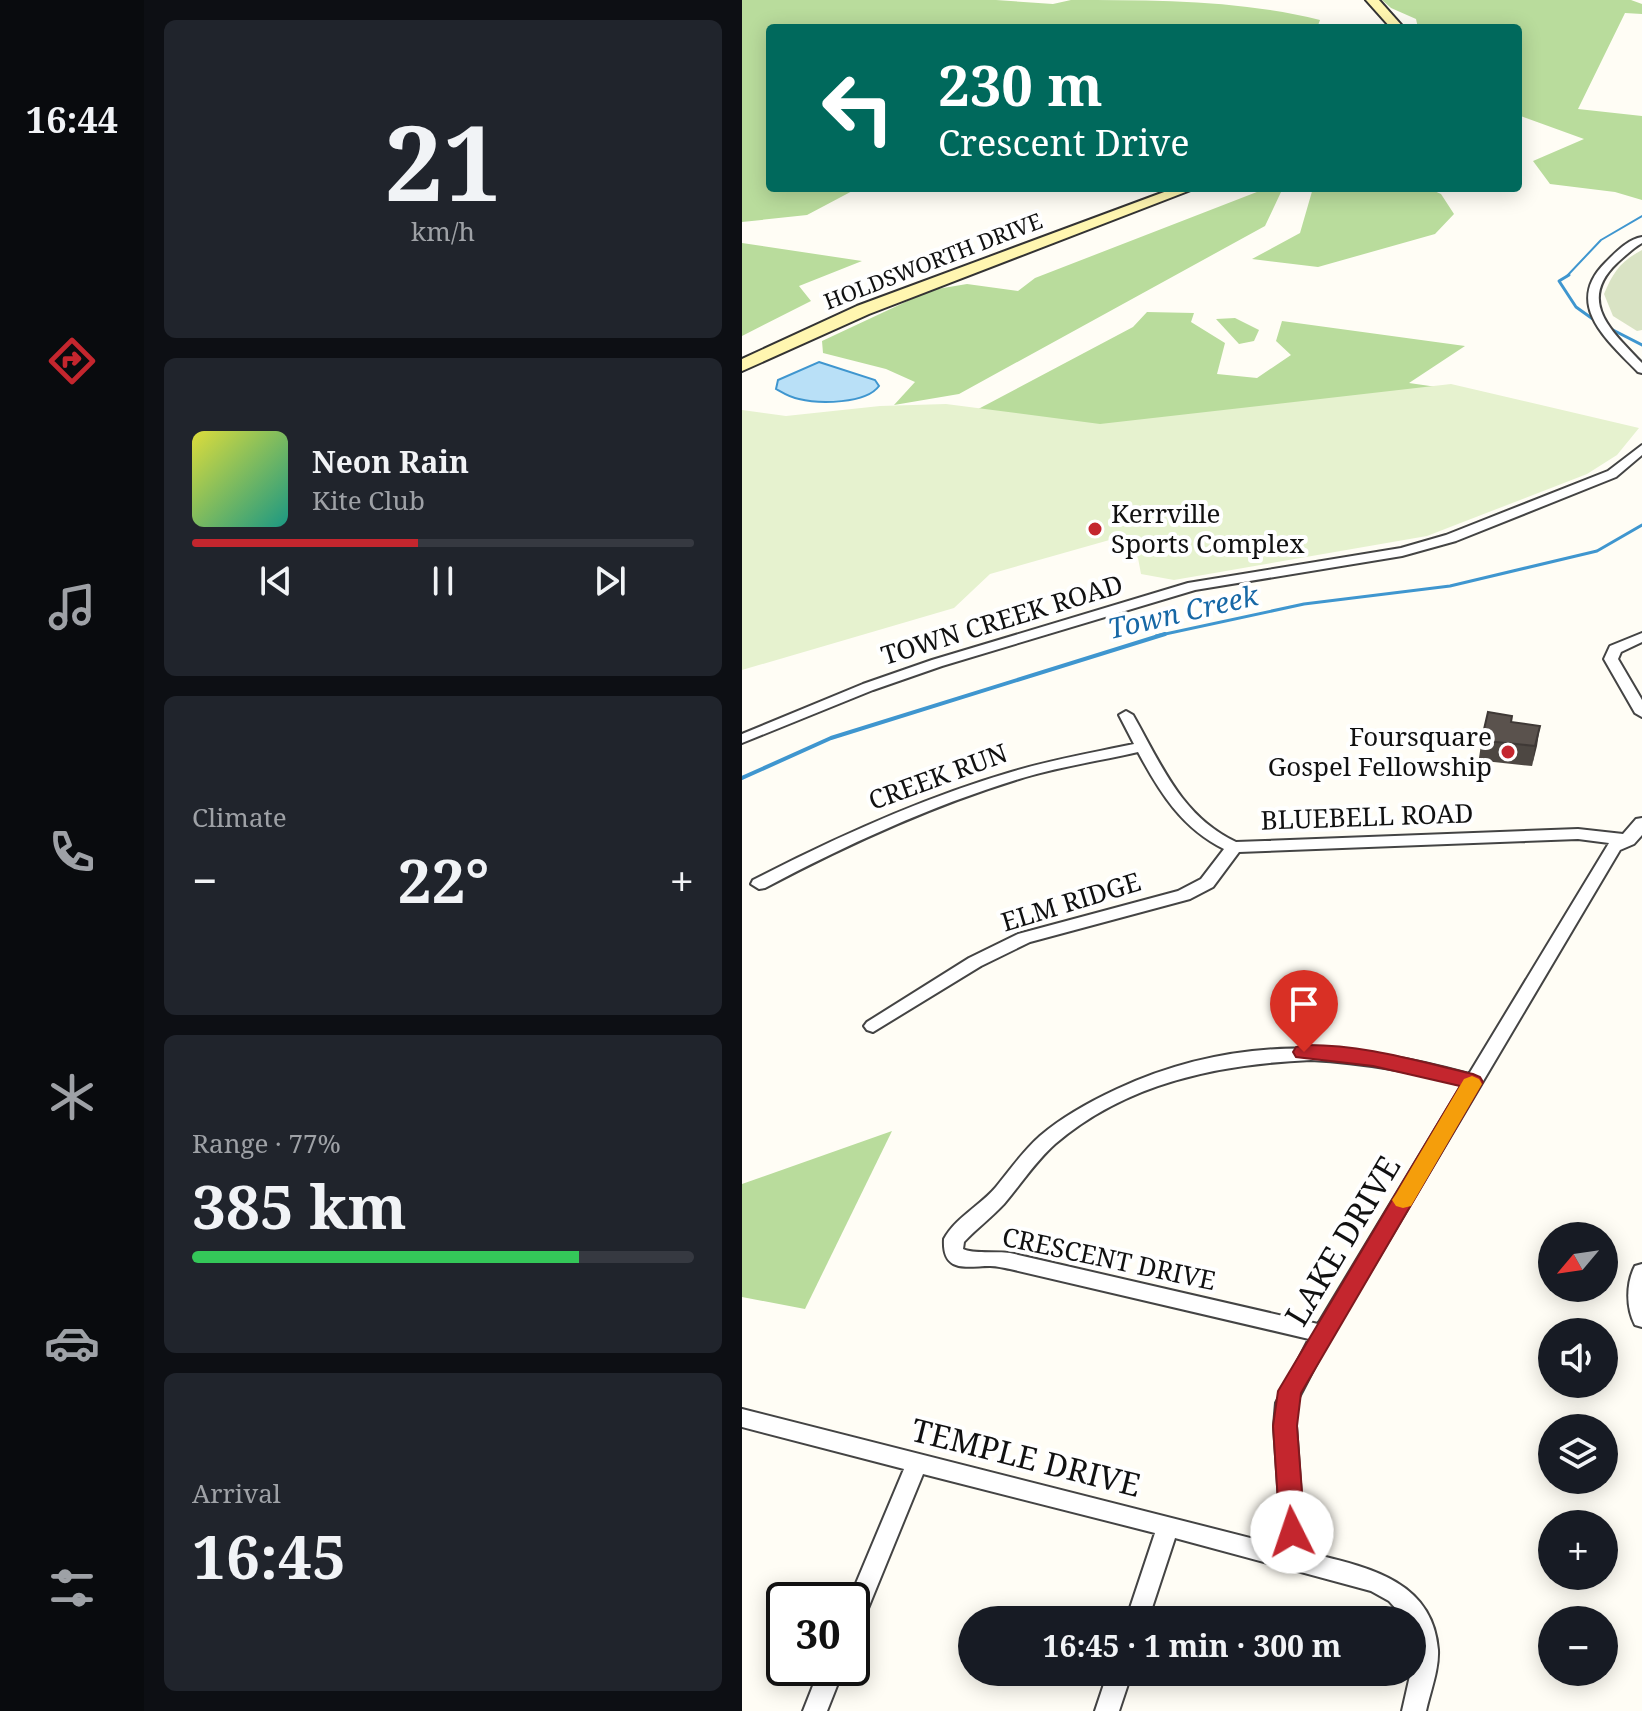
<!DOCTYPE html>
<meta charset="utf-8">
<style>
body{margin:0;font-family:"Noto Serif",serif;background:#20242c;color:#f1f3f6;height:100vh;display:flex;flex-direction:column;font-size:30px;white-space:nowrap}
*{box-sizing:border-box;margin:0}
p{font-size:26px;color:#9ea1a6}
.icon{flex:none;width:44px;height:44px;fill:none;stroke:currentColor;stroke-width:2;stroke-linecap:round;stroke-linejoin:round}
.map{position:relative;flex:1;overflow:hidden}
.drawer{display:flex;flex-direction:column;gap:20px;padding:20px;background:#0d0f14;width:598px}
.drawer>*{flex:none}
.guide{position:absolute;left:24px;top:24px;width:756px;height:168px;border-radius:8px;box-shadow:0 4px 20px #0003;background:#00695c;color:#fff;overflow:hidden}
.needle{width:52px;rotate:241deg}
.tools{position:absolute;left:796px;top:1222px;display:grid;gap:16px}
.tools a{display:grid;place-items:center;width:80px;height:80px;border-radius:50%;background:#171b24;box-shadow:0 4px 20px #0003;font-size:40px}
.speed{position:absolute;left:24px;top:1582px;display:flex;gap:16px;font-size:40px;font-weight:700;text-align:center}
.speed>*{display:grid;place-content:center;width:104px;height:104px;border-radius:50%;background:#171b24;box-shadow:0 4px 20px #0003;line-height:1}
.speed .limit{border:4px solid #111;border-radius:12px;background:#fff;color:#111}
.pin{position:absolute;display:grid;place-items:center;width:68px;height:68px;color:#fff;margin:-82px -34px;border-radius:50% 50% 50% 0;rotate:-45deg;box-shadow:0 0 8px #0007}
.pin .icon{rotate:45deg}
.me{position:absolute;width:88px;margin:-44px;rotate:356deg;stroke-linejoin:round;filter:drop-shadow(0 0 6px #0008)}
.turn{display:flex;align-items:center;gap:28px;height:168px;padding:0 40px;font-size:36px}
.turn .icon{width:104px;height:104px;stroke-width:2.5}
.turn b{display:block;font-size:56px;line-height:68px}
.big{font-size:60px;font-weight:700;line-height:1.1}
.drawer .tile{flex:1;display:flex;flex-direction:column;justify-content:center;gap:12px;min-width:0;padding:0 28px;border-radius:12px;background:#20242c}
.drawer .dial{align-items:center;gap:0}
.dial b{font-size:104px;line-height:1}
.song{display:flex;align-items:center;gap:24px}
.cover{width:96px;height:96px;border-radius:12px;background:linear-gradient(135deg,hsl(60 70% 55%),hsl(170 70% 35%))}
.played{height:8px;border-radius:4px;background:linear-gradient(90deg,#c4262e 45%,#363941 45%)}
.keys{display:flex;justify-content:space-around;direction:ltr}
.heat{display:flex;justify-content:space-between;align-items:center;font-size:44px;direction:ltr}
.charge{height:12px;border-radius:6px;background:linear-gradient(90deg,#34c759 77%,#363941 0)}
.trip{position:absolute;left:216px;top:1606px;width:468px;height:80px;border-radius:40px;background:#171b24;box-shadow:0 4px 20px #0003;font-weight:700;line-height:80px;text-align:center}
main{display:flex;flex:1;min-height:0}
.tab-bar{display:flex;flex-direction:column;width:144px;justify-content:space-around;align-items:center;background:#090b0e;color:#9ea1a6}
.tab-bar .icon{width:56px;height:56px}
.tab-bar .active{color:#c4262e}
.tab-bar b{font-size:36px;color:#f1f3f6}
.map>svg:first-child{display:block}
.forest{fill:#b9dc9c}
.cemetery{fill:#d9e3c4}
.pitch{fill:#e6f2cf}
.water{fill:#b9e0f7;stroke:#3f96cf;stroke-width:2}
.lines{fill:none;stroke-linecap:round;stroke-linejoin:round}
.stream-far2{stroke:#3f96cf;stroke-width:2}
.stream-far1{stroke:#3f96cf;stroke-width:3}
.stream{stroke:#3f96cf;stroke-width:4}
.minor-casing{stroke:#444;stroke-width:4}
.secondary-casing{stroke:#333;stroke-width:4}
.minor{fill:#fff;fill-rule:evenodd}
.secondary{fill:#fff6b0;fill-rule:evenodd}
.wall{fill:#4d4742}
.shaded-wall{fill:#3f3936}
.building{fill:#5a524d;stroke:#3f3936;stroke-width:2}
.route{fill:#c4262e;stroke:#7f191e;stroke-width:2}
.slow{fill:#f59e0b}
.poi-dot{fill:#c4262e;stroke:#fff;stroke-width:3}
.labels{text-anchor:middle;stroke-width:8;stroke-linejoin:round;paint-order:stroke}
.far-street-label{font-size:22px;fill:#111;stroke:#fff}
.poi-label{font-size:26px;fill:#111;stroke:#fff;text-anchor:start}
.street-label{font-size:26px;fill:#111;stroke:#fff}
.water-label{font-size:28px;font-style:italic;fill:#1768a6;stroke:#fff}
.near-street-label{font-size:32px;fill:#111;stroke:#fff}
</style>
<main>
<nav class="tab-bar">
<b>16:44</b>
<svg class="icon active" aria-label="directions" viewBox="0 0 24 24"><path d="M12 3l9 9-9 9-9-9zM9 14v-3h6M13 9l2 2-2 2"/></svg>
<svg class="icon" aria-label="music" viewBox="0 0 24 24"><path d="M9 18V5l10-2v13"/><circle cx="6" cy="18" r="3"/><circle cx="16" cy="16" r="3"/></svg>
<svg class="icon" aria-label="phone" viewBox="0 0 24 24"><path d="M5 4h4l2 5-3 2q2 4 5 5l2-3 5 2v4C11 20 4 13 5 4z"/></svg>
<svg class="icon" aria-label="climate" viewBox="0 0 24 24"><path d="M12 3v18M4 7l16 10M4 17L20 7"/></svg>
<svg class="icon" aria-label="car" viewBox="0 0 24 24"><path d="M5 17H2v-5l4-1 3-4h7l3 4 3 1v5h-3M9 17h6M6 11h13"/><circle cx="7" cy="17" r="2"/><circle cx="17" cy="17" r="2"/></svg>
<svg class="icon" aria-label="filters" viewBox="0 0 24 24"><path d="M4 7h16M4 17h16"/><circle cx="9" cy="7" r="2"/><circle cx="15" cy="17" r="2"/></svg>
</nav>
<section class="drawer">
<div class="tile dial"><b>21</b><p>km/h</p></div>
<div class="tile">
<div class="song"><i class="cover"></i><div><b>Neon Rain</b><p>Kite Club</p></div></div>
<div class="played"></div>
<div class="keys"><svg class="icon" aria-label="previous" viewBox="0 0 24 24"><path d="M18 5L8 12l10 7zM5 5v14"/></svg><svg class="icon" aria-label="pause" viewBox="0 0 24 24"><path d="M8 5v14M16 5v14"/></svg><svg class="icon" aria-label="next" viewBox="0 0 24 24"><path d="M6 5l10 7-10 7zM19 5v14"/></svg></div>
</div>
<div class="tile"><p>Climate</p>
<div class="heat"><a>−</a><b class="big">22°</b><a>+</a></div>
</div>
<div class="tile"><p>Range · 77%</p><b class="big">385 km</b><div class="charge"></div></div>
<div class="tile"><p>Arrival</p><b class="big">16:45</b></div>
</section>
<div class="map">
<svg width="900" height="1711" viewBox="0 0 900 1711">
<rect width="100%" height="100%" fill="#fffdf5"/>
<g class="forest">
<path d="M 0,0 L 254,0 L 311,4 L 329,0 C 411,0 499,0 578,20 L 575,28 L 28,28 L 28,188 L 116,188 L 65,215 L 0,222 Z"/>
<polygon points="640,0 889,0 900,4 900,14 883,13 836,109 900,116 900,200 873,192 808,184 791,161 842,139 776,115 776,28 676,28 674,19 649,8"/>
<polygon points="571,188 686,188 699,194 712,214 693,234 576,267 510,259 558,233"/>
<polygon points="520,190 539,192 523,226 217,394 152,405 173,382 144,369 81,353 80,341 189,290 225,284 276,291 293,278"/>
<polygon points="0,243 120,261 57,286 69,301 0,336"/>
<polygon points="405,312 452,313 449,322 483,343 475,374 515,378 549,355 534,341 540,321 723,346 667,383 737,393 623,434 206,425 391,327"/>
<polygon points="493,318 517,330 512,341 497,344 474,319"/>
<polygon points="150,1131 63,1309 0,1297 0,1184"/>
</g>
<path class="cemetery" d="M 900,250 L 900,330 L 895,331 L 871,316 L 862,294 C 871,272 879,261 900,250 Z"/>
<polygon class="pitch" points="709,384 897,428 875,455 845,474 685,536 432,580 399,574 396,558 378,538 371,539 248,574 212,608 0,670 0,410 44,416 138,406 204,404 358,424"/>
<path class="water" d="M 77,362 L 133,380 L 137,386 C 124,404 77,404 57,399 C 49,398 41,393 34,389 L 36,380 Z"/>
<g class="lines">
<polyline class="stream-far2" points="824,277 859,240 900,216"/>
<g class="stream-far1">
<polyline points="827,275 817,281 834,307 855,322"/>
<polyline points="867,328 900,345"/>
<polyline points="414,636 562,604 708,586 855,551 900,525"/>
</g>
<polyline class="stream" points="0,778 89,738 423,634"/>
<g class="minor-casing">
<g id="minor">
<path d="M 900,237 L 900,243 C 891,248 883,256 875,263 C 834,302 871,332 900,363 L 900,373 L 896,372 C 865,340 821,304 864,262 C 874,252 886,239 900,237 Z"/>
<polygon points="900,445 900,455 874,477 714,541 660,556 453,590 200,666 131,690 0,743 0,734 121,684 190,660 446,583 659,548 704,535 866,471"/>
<polygon points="900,633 900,642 879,652 876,659 900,700 900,717 893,713 862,659 868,646"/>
<path d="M 384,711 L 391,715 C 419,764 439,816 494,842 L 836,829 L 881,834 L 894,819 L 900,818 L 900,835 L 892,844 L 878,850 L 580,1353 L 554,1403 L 554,1426 L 563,1552 C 620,1566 691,1578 696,1650 C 697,1670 688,1692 684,1711 L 660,1711 L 672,1658 L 670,1620 L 664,1620 L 647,1601 L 629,1591 L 433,1538 L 406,1620 L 384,1620 L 413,1533 L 181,1474 L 118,1628 L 110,1632 L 110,1600 L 107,1600 L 162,1469 L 0,1427 L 0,1409 L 540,1546 L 532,1426 L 534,1403 L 567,1339 L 268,1269 C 262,1268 255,1266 248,1266 C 225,1266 200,1274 202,1239 C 213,1218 239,1205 254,1187 C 268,1170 281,1151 298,1136 C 320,1117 349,1101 375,1089 C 492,1035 606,1040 727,1074 L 867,843 L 836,839 L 497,852 L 471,887 L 448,899 L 288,942 L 239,966 L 131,1032 L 125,1030 L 122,1026 L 125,1022 L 227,958 L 276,934 L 436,891 L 459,879 L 482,849 C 440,828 418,793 396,752 C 357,761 316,767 277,779 C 189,806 104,845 23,888 L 17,889 L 9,884 L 11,880 C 93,838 178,799 266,773 C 307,760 350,753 392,744 L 377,715 ZM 569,1060 C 621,1063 670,1071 720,1085 L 576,1324 L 268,1253 C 255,1251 230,1254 221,1249 L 222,1242 C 234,1229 249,1218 262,1204 C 279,1184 293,1162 313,1144 C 385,1082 478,1064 569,1060 Z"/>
<path d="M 900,1264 L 900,1327 L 893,1325 C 884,1308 884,1283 893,1266 Z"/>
<polygon points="78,1668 102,1668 85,1711 61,1711"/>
<polygon points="366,1672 390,1672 377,1711 353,1711"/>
</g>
</g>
<g class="secondary-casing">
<g id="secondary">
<polygon points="624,0 637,0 662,28 649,28"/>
<polygon points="433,188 454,188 127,314 0,371 0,359 115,306"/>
</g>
</g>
<use href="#minor" class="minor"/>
<use href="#secondary" class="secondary"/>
</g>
<polygon class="wall" points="769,722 798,726 790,766 742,761 742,759 737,758 740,738"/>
<polygon class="shaded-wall" points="798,726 795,746 790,766 793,746"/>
<polygon class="building" points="746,712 770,716 769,722 798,726 793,746 744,741 745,739 740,738"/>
<path class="route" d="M 562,1045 C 619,1044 675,1061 731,1074 L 738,1077 L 741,1082 L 559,1393 L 555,1426 L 563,1532 L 559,1540 L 550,1544 L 541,1540 L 538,1532 L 531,1426 L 536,1391 L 718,1086 L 631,1066 L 554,1057 L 551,1052 L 554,1047 Z"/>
<polygon class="slow" points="730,1076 737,1079 740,1084 669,1206 661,1208 654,1206 650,1200 654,1194 722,1079"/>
<g class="poi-dot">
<circle cx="353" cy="529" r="8"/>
<circle cx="766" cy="752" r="8"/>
</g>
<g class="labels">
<g class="far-street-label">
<text transform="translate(191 261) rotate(-21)" y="8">HOLDSWORTH DRIVE</text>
</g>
<g class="poi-label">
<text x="369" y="523">Kerrville<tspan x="369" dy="30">Sports Complex</tspan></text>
<text x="750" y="746" text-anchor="end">Foursquare<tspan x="750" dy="30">Gospel Fellowship</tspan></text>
</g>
<g class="street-label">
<text transform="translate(260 620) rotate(-17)" y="9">TOWN CREEK ROAD</text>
<text transform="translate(196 777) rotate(-20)" y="9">CREEK RUN</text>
<text transform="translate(625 817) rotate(-2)" y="9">BLUEBELL ROAD</text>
<text transform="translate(329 902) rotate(-17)" y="9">ELM RIDGE</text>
<text transform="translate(367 1259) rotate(12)" y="9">CRESCENT DRIVE</text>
</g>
<g class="water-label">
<text transform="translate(441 612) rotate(-13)" y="10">Town Creek</text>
</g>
<g class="near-street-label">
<text transform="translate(601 1241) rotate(-59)" y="11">LAKE DRIVE</text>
<text transform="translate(284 1458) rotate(14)" y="11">TEMPLE DRIVE</text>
</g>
</g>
</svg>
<div class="tools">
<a><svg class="needle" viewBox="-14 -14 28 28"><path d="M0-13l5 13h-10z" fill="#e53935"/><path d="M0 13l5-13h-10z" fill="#9ea1a6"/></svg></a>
<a><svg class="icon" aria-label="sound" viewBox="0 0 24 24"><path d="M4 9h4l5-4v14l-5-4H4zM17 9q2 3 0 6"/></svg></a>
<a><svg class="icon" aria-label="layers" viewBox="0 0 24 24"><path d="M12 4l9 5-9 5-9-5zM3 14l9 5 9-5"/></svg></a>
<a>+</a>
<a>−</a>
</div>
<div class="speed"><div class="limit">30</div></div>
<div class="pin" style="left:562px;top:1052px;background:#d93025"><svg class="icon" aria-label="arrive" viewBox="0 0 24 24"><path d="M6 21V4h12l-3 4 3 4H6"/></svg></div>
<svg class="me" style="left:550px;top:1532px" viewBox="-20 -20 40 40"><circle r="19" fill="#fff"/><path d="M0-13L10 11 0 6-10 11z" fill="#c4262e"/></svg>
<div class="trip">16:45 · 1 min · 300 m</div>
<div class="guide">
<div class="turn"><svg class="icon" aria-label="left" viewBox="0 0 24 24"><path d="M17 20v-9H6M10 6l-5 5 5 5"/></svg><div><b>230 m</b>Crescent Drive</div></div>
</div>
</div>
</main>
